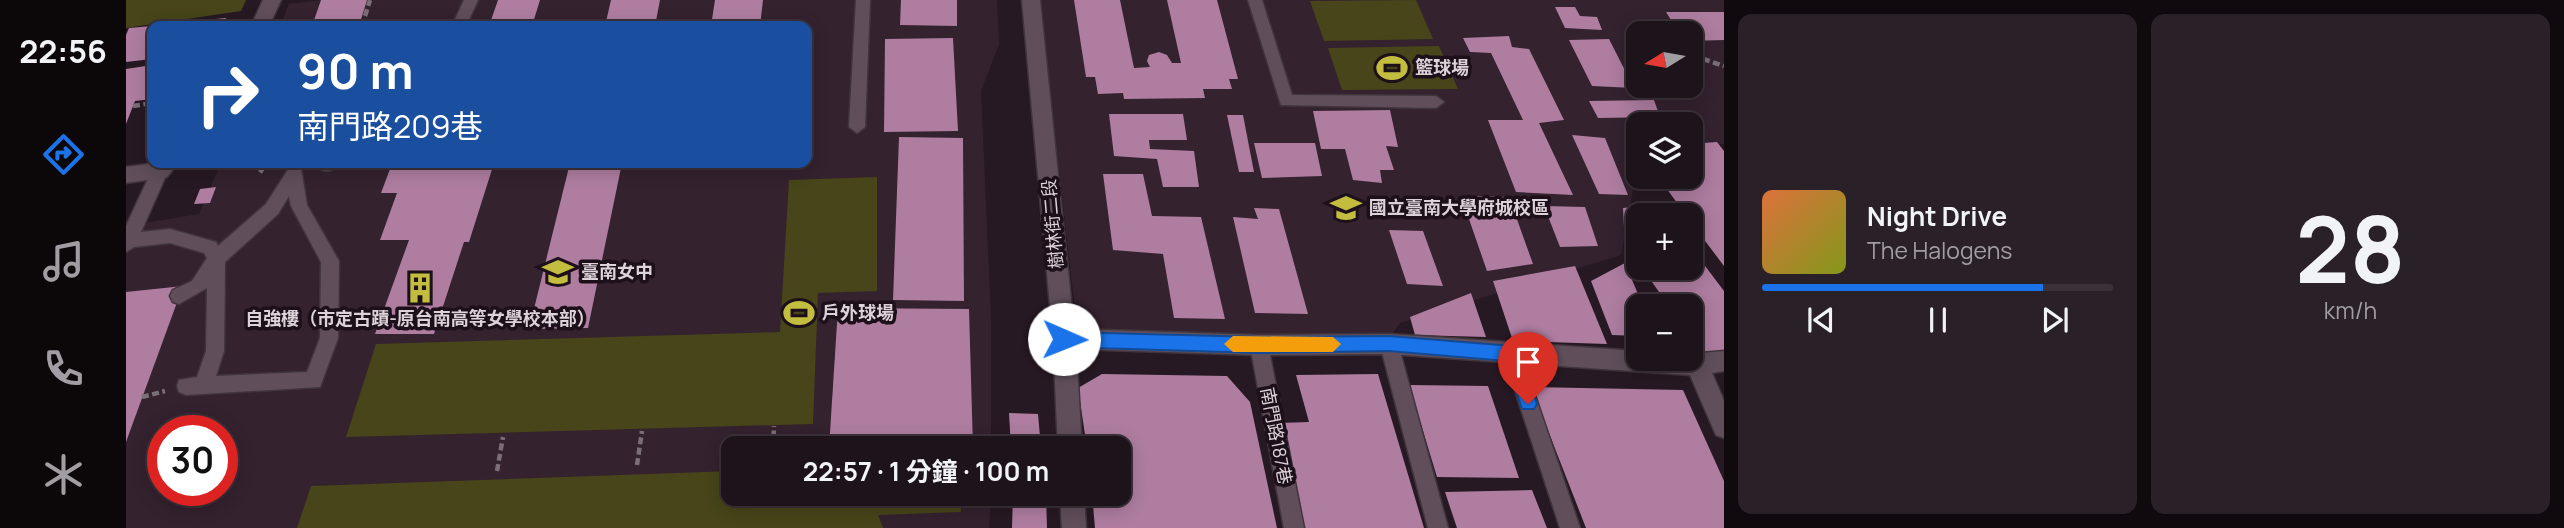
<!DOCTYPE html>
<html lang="zh-TW">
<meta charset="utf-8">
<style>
body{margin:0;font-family:Manrope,"Noto Sans TC",sans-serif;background:#2a2027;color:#f1f3f6;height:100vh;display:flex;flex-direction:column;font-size:26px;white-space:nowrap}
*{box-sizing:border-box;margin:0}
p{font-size:23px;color:#a09ea2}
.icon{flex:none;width:38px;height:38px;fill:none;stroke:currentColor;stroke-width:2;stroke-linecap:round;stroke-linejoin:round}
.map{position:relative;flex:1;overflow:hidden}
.sheet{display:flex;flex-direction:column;gap:14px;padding:14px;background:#100a0e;width:840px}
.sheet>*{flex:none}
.top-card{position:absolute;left:21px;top:21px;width:665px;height:147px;border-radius:14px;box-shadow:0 4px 18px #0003,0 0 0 2px #3b3239;background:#1a4fa0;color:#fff;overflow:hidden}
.needle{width:46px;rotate:259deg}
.fabs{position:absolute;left:1500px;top:21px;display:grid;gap:14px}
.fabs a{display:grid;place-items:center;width:77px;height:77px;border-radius:14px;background:#1d131a;box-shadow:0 4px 18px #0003,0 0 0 2px #3b3239;font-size:35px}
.speed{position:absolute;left:21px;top:415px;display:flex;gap:14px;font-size:35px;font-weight:700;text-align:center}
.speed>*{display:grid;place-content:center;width:91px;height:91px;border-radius:50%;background:#1d131a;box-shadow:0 4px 18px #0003,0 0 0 2px #3b3239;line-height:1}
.speed .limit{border:10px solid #d22;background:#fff;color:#111}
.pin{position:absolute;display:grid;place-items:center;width:60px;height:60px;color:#fff;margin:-72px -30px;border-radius:50% 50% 50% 0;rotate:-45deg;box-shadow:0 0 7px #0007}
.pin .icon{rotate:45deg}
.me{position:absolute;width:77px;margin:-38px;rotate:91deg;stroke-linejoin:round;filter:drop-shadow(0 0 5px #0008)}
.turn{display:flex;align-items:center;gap:24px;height:147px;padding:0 35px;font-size:32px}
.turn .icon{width:91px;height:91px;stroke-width:2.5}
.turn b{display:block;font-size:49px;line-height:60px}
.sheet .tile{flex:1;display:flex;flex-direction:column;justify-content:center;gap:10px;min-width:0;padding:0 24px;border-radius:14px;background:#2a2027}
.sheet .dial{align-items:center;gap:0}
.dial b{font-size:91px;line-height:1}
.song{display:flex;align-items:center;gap:21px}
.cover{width:84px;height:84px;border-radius:10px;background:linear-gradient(135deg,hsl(20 70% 55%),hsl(70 70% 35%))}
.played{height:7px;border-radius:4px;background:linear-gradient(90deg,#1a73e8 80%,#3b3239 80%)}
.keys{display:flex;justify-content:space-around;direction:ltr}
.sheet .tiles{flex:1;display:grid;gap:14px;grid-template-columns:repeat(2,1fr)}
.trip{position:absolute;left:595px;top:436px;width:410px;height:70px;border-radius:14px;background:#1d131a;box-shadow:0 4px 18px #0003,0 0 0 2px #3b3239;font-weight:700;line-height:70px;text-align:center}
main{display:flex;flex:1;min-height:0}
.menu{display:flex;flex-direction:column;width:126px;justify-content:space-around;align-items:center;background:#0c080a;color:#a09ea2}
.menu .icon{width:49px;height:49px}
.menu .current{color:#1a73e8}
.menu b{font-size:32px;color:#f1f3f6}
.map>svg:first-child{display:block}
.built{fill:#34222f;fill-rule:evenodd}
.green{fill:#474519}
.building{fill:#ae7da0}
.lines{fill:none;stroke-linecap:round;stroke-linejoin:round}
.service-casing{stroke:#41353d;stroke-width:3}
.minor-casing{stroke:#41353d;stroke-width:3}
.path{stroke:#7b6f77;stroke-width:4.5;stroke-dasharray:7 3.5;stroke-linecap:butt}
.service{fill:#604f5b;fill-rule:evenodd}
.minor{fill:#604f5b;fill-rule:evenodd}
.route{fill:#1a73e8;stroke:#114b97;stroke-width:2}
.slow{fill:#f59e0b}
.labels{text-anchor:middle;stroke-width:7;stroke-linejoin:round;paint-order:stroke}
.poi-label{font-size:18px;font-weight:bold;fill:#ddd2d9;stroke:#1d101a;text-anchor:start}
.street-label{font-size:18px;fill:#ddd2d9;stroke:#1d101a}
</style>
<main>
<nav class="menu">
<b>22:56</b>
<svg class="icon current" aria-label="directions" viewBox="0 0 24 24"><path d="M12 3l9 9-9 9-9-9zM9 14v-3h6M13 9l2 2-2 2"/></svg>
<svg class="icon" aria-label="music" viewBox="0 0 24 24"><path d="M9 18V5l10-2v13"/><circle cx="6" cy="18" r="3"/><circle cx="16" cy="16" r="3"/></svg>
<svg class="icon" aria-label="phone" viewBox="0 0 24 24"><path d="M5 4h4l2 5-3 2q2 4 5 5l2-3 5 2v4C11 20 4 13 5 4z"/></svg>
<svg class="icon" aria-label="climate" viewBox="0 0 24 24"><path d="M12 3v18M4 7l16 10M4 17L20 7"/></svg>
</nav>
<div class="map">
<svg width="1598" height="528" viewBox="0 0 1598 528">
<rect width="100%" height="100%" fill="#271923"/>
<g class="built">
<path d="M 197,0 L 871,0 L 873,44 L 855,91 L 865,318 L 865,448 L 607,448 L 607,494 L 865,494 L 863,528 L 0,528 L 0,226 L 73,214 L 95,163 L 681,163 L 681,26 L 154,26 L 163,4 ZM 37,430 L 96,430 L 96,490 L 37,490 Z"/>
<path d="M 914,0 L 1598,0 L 1598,144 L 1565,145 L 1564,124 L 1512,124 L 1512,162 L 1495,255 L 1274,323 L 1264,337 L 967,335 L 950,319 ZM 1512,33 L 1564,33 L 1564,86 L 1512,86 Z"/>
</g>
<g class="green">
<polygon points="0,0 120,0 115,11 0,28"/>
<polygon points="1290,0 1307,39 1198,41 1184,1"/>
<polygon points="1313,46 1332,89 1216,90 1202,48"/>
<polygon points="751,177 751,291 692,293 687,424 220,437 250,344 654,332 663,180"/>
<polygon points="607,471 607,494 834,494 835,512 752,515 757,528 171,528 185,486"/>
</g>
<g class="building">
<polygon points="195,0 241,0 233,26 186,26"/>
<polygon points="372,0 414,0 406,26 363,26"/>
<polygon points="485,0 534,0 529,26 479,26"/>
<polygon points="589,0 637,0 634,26 585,26"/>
<polygon points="775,0 831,0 831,26 774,25"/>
<polygon points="948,0 994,0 1008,68 1024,67 1021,61 1023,55 1033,52 1041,55 1046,63 1055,63 1041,0 1091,0 1112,79 1103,79 1106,89 1077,89 1079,98 998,99 997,93 972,94 969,77 960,77"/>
<polygon points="1429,7 1449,7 1454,16 1471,17 1476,30 1439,28"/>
<polygon points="1540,12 1598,12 1598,40 1564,41 1564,33 1553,33"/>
<polygon points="100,18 97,26 40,26 39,24"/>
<polygon points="26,26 26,59 0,62 0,35 3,28"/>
<polygon points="1383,36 1386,47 1403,49 1438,120 1413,123 1447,195 1390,192 1362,120 1397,120 1365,53 1344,52 1337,38"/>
<polygon points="827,38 832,131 758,132 759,39"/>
<polygon points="1483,39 1508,88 1466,86 1443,40"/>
<polygon points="26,65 26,99 9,101 0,124 0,69"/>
<polygon points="1528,100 1534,117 1472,118 1463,101"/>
<polygon points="1264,110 1272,147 1260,146 1268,170 1254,170 1256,183 1227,180 1219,149 1195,149 1187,111"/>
<polygon points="983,114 1057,114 1061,140 1023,140 1024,149 1068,151 1073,187 1037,187 1031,159 988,156"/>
<polygon points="1101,115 1117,115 1128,172 1113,172"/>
<polygon points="1446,135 1479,138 1502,195 1473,194"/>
<polygon points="773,137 837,138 838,301 767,300"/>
<polygon points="1591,142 1598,151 1598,266 1564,221 1564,215 1560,215 1532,177 1564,177 1564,144"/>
<polygon points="1128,143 1189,143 1196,176 1136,178"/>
<polygon points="283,163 368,163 343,242 338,242 308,334 249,334 283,240 254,240 271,193 255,193 264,169 281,169"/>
<polygon points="444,163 496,163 462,328 403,329"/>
<polygon points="564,163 618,163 617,168 563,169"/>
<polygon points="977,174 1017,174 1026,216 1075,217 1099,319 1048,318 1037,254 987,250"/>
<polygon points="90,187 84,203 68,204 74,189"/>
<polygon points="1335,196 1383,197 1407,264 1361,271"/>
<polygon points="1533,204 1541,215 1512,215 1512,263 1499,245 1497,208"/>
<polygon points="1418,206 1459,207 1472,246 1434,247"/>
<polygon points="1128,208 1153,209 1182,314 1129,313 1107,217 1132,219"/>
<polygon points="1263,230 1297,231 1317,286 1281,284"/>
<polygon points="1564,246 1598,291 1598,351 1578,355 1564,336 1564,306 1543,306 1516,268 1564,268"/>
<polygon points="1499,263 1517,306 1512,306 1512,336 1486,335 1465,281"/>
<polygon points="1449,266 1481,344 1387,341 1367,281"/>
<polygon points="57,286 0,442 0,292"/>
<polygon points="1345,293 1360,337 1289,335 1284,317"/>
<polygon points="712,308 843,309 847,448 703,448"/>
<polygon points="976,374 1101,376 1124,402 1151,528 969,528 966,494 992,494 992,448 961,448 952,388"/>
<polygon points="1252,374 1298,528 1178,528 1153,423 1183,422 1170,375"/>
<polygon points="1283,385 1362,386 1393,478 1311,477"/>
<polygon points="1405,387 1557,390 1598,481 1598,528 1460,528"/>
<polygon points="883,413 912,414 915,448 885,448"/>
<polygon points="1406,490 1421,528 1331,528 1319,492"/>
<polygon points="887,494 920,494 921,528 886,528"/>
</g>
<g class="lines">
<g class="service-casing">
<g id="service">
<polygon points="338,0 352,0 340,26 326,26"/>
<polygon points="730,0 744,0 739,127 731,133 723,127"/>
<polygon points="1122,0 1136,0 1166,95 1310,96 1318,102 1310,108 1155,105"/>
<path d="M 195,163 L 212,163 C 208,170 204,172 196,170 Z"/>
<path d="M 34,164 L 42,171 L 15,232 L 44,229 L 90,242 L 92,246 L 140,204 L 163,168 L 175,168 L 181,205 L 213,261 L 212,338 L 194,387 L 60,395 L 53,392 L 51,386 L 53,380 L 71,377 L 80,351 L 81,288 L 53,304 L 47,302 L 44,296 L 47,290 L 66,281 L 81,258 L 78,253 L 44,243 L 8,247 L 0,252 L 0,226 L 28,166 ZM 163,196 L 165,206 L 195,262 L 194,338 L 181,372 L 90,376 L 98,351 L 99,262 L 152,214 Z"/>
<polygon points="1263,336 1270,338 1272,344 1322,528 1302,528 1254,344 1256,338"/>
<polygon points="1133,337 1140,339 1142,345 1178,528 1158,528 1124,345 1126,339"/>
<polygon points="1386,346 1393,348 1395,354 1454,528 1434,528 1377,354 1379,348"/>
</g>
</g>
<g class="minor-casing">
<g id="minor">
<polygon points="137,0 155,0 143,26 125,26"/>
<polygon points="896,0 914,0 948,329 1133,335 1263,334 1512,351 1512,359 1564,359 1564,354 1598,351 1598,371 1586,373 1598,401 1598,438 1590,435 1564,375 1263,354 1133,355 950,349 956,448 932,448 927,339"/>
<polygon points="30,163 52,163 41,177 0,183 0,167"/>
<polygon points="934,494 958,494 960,528 936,528"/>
</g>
</g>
<g class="path">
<polyline points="236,26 244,0"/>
<polyline points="1577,59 1598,66"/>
<polyline points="7,106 26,103"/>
<polyline points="125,163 137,172"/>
<polyline points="16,397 39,391"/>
<polyline points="647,448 648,426"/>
<polyline points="511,465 516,431"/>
<polyline points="371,471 377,437"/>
</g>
<use href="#service" class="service"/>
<use href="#minor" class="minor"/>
</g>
<polygon class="route" points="938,332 1133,337 1263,336 1386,346 1394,354 1411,404 1408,409 1396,409 1380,361 1263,351 1133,353 938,347 930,339"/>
<polygon class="slow" points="1107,336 1207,337 1215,344 1207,352 1107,352 1098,344"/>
<defs>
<g id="stadium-bare" transform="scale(2.415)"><path d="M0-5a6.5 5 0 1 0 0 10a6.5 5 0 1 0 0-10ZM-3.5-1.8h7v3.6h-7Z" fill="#c3bd3f" stroke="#1d101a" stroke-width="2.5" paint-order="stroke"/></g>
<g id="university-bare" transform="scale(2.415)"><path d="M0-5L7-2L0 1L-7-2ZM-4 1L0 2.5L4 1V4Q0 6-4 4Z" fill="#c3bd3f" stroke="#1d101a" stroke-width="2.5" paint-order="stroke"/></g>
<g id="school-bare" transform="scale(2.415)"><path d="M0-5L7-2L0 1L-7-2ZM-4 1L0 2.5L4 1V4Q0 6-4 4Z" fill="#c3bd3f" stroke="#1d101a" stroke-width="2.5" paint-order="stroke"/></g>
<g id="building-bare" transform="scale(2.415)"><path d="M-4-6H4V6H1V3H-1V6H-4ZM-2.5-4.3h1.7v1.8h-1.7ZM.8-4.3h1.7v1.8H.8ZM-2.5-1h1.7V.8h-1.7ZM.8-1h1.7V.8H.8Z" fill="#c3bd3f" stroke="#1d101a" stroke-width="2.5" paint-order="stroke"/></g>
</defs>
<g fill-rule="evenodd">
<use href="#stadium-bare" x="1266" y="68"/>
<use href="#university-bare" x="1220" y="208"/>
<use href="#school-bare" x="432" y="272"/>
<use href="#building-bare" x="294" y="288"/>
<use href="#stadium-bare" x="673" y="313"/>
</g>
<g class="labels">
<g class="poi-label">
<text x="1289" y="74">籃球場</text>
<text x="1243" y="214">國立臺南大學府城校區</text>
<text x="455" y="278">臺南女中</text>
<text x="696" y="319">戶外球場</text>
<text x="294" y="325" text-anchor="middle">自強樓（市定古蹟-原台南高等女學校本部）</text>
</g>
<g class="street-label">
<text transform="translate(927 224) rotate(-95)" y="6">樹林街二段</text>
<text transform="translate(1150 436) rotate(79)" y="6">南門路187巷</text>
</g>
</g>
</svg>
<div class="fabs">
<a><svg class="needle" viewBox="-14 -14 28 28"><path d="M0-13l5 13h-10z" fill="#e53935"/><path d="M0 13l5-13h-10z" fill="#a09ea2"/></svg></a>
<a><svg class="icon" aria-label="layers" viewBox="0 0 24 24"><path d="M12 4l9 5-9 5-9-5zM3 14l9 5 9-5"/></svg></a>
<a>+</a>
<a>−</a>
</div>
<div class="speed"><div class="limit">30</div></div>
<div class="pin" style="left:1402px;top:404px;background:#d93025"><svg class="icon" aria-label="arrive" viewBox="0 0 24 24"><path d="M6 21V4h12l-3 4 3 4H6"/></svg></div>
<svg class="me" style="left:938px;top:339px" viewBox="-20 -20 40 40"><circle r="19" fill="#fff"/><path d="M0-13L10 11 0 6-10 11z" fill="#1a73e8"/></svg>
<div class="trip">22:57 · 1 分鐘 · 100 m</div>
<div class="top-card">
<div class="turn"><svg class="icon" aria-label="right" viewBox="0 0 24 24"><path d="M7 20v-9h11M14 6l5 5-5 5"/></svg><div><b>90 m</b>南門路209巷</div></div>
</div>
</div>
<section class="sheet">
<div class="tiles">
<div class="tile">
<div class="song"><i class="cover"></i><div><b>Night Drive</b><p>The Halogens</p></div></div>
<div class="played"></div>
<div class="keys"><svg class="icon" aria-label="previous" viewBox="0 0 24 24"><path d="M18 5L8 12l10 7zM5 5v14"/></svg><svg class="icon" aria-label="pause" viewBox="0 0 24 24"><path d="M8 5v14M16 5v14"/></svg><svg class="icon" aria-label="next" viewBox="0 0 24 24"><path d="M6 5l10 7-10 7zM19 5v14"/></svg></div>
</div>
<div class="tile dial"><b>28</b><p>km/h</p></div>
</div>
</section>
</main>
